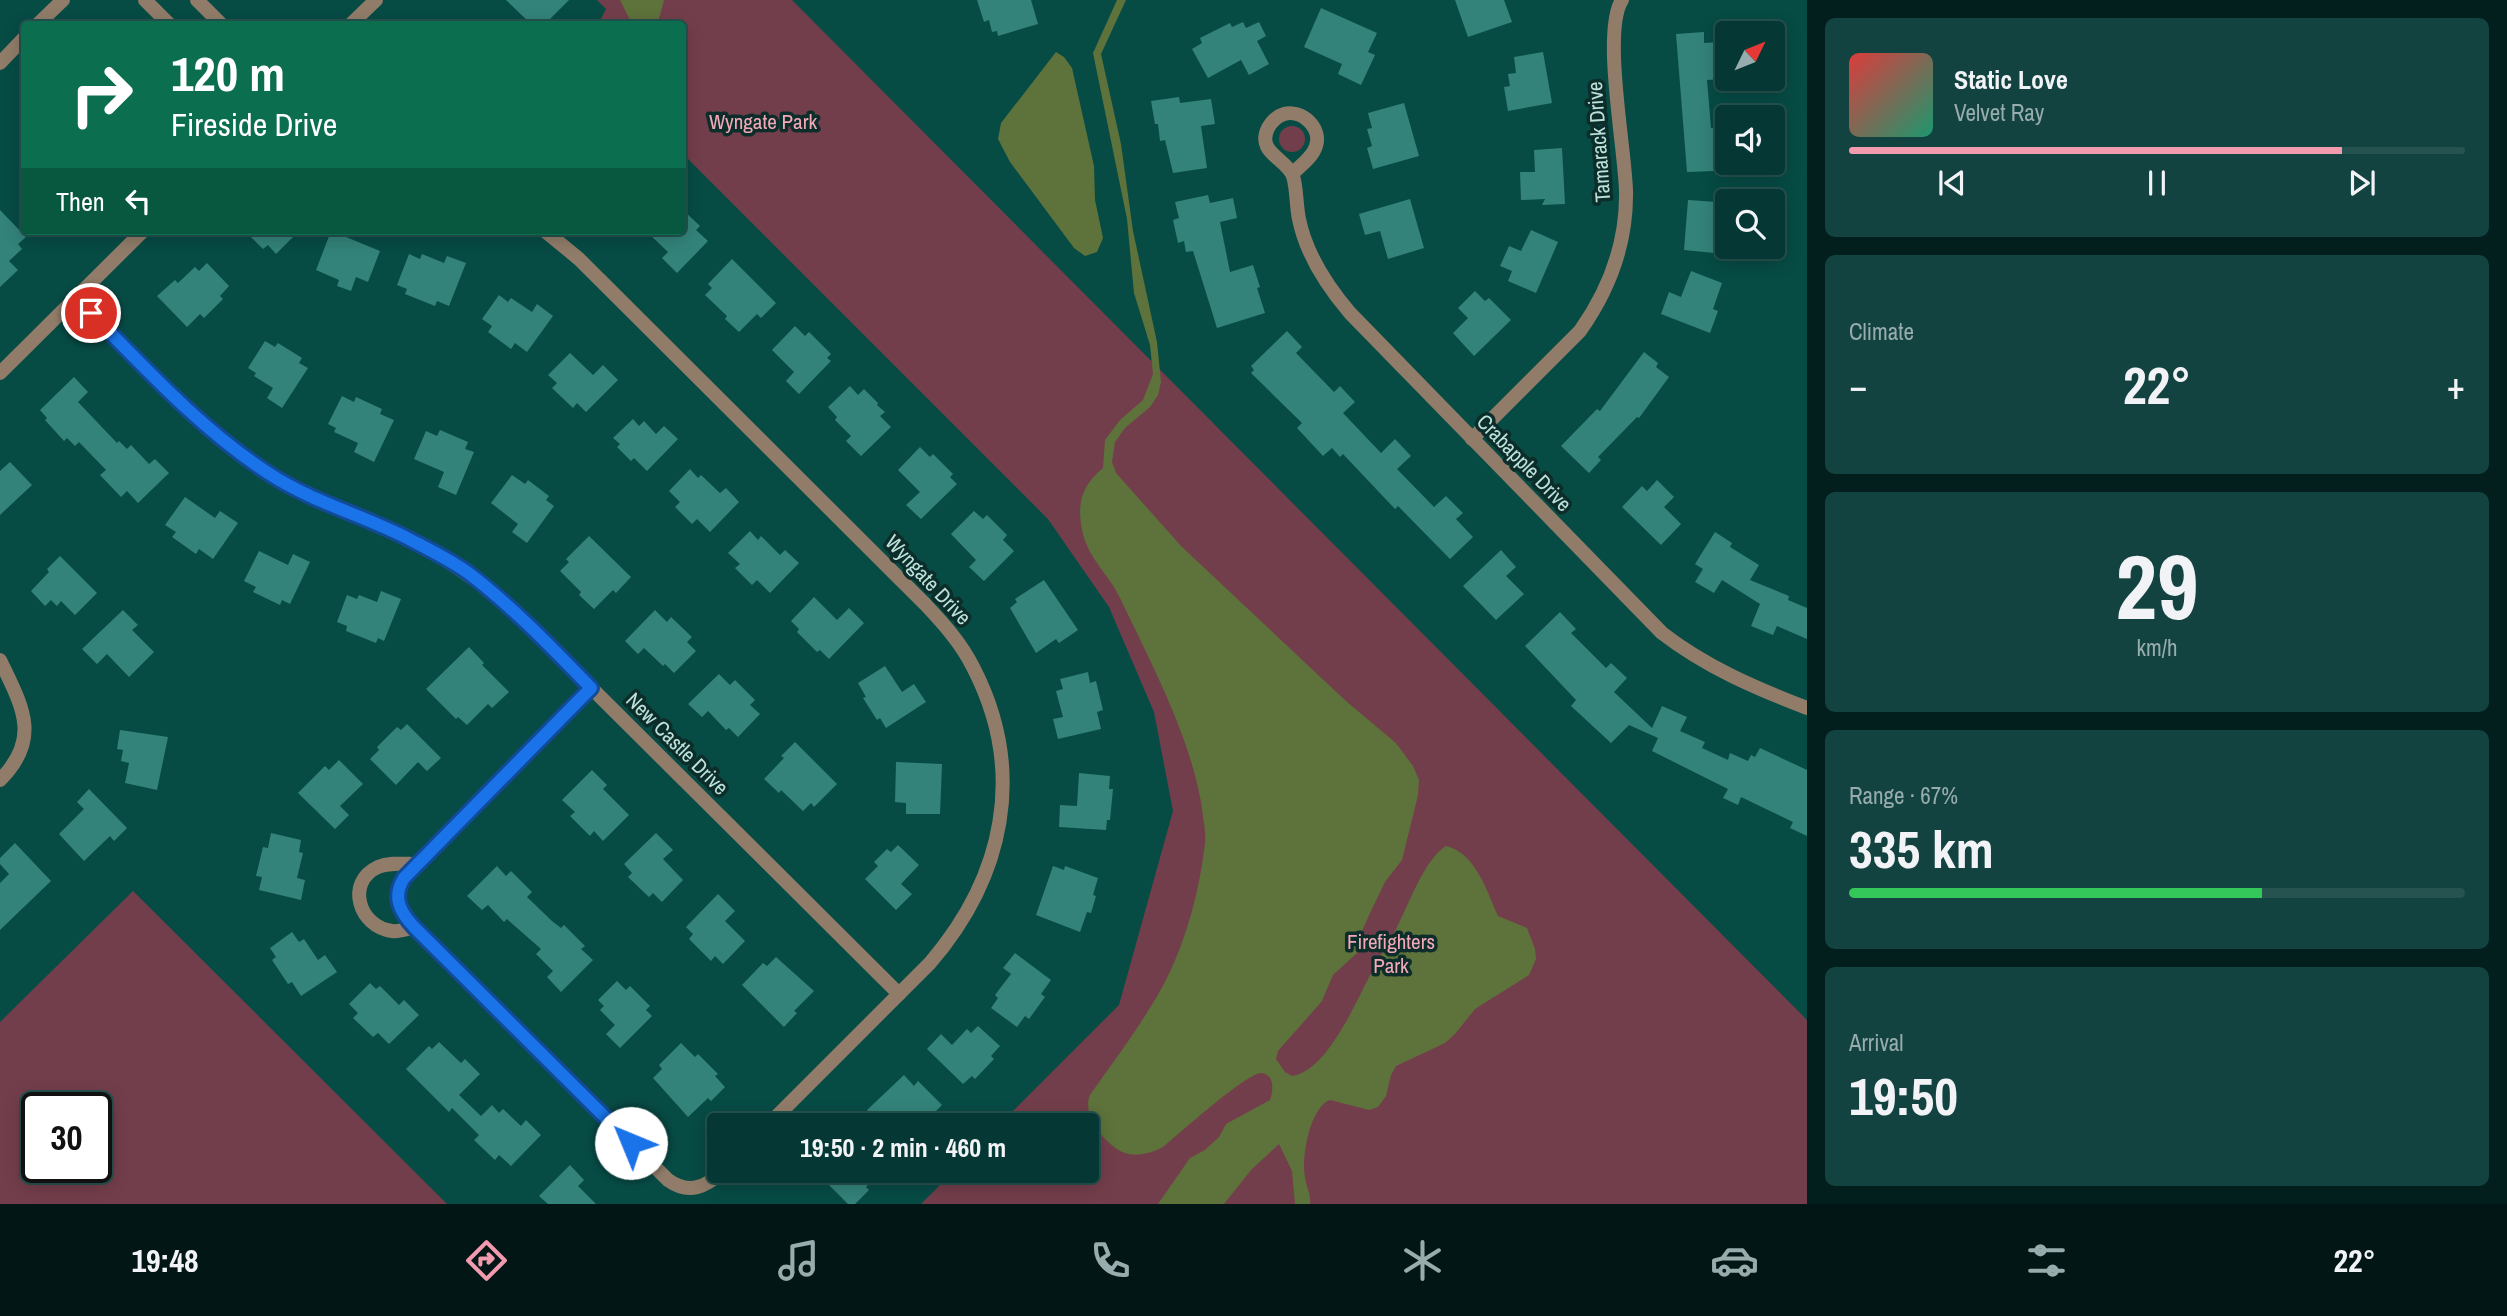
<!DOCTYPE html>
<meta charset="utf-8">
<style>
body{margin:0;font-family:"Archivo Narrow",sans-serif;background:#134340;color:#f1f3f6;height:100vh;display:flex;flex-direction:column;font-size:26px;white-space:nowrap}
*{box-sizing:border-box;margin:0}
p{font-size:23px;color:#97acac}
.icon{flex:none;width:38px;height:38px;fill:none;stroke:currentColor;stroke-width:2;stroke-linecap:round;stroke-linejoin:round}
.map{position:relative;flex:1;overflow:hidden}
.details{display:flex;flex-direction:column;gap:18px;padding:18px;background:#031f1d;width:700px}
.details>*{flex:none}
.guide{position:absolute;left:21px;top:21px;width:665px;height:214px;border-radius:7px;box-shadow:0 4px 18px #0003,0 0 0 2px #26524f;background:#0b6e4f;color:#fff;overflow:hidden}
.needle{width:46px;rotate:47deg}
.fabs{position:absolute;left:1715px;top:21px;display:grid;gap:14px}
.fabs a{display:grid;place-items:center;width:70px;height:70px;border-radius:7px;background:#053834;box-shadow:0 4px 18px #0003,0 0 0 2px #26524f;font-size:35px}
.speed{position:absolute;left:21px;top:1092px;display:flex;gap:14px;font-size:35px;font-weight:700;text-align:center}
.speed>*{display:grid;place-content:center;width:91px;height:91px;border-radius:50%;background:#053834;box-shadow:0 4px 18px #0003,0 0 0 2px #26524f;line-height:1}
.speed .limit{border:4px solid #111;border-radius:10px;background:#fff;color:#111}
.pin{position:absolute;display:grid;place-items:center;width:60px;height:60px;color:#fff;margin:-30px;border:4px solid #fff;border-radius:50%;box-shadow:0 2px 7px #0007}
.me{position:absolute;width:77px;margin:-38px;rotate:315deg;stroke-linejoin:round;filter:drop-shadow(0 0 5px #0008)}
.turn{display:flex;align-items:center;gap:24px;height:147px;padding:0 35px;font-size:32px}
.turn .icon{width:91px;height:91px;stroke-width:2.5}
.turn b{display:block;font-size:49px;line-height:60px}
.then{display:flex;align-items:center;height:66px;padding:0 35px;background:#0003;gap:14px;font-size:26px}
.big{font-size:52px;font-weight:700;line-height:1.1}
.details .card{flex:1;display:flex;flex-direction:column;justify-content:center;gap:10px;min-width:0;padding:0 24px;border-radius:10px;background:#134340}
.details .dial{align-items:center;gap:0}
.dial b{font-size:91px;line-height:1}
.song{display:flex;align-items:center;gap:21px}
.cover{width:84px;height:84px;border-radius:10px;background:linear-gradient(135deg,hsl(0 70% 55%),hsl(160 70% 35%))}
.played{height:7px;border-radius:4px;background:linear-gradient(90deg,#f29aae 80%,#26524f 80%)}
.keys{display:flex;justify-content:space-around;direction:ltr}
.heat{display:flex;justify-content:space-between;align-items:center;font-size:38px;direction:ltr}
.charge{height:10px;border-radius:5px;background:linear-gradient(90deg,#34c759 67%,#26524f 0)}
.trip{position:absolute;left:707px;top:1113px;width:392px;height:70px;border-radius:7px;background:#053834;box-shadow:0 4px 18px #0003,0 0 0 2px #26524f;font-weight:700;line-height:70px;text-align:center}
.tabs{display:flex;height:112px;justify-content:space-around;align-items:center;background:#021615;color:#97acac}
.tabs .icon{width:49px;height:49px}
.tabs .active{color:#f29aae}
.tabs b{font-size:32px;color:#f1f3f6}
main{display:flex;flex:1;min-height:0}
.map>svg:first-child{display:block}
.green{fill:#733e4b;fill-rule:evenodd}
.water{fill:#5e723b}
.building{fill:#33837a}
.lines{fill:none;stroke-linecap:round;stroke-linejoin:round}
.minor{stroke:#907c69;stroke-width:14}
.tertiary{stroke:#907c69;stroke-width:14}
.route-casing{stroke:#114b97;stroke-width:18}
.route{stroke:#1a73e8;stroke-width:12}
.labels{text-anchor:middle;stroke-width:7;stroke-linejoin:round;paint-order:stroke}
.park-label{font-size:21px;fill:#f4a9b9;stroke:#0c2d2a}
.street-label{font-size:21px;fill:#bde2dc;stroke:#0c2d2a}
</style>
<main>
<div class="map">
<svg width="1807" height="1204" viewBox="0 0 1807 1204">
<rect width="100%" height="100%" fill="#074b45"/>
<g class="green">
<polygon points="597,0 792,0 1807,1020 1807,1204 921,1204 954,1171 1087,1171 1087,1125 999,1125 1119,1005 1173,811 1154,712 1109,607 1048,519 683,154 682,24 598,24 606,9"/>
<circle cx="1292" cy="139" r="13"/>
<path d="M 133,891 L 447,1204 L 448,1204 L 0,1204 L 0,1022 ZM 37,1108 L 96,1108 L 96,1167 L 37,1167 Z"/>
</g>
<g class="water">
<path d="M 620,0 L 664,0 C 657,27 660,25 632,24 Z"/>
<path d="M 1117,0 L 1126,0 L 1101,54 L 1121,144 L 1133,231 L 1157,342 L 1161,382 L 1158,395 L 1150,407 L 1125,428 L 1115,442 L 1112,462 L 1116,473 L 1182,547 L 1347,702 L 1396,743 L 1413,766 L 1419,780 L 1418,795 L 1402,860 L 1385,882 L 1370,913 L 1359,938 L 1357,953 L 1333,975 L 1322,1001 L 1278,1051 L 1276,1059 L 1285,1072 L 1292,1076 C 1329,1071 1359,994 1376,964 C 1382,952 1391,940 1397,927 C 1409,904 1424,860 1446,846 C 1476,853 1487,892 1498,916 L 1527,928 L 1535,949 L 1536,959 L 1529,975 L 1475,1009 L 1455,1034 L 1445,1043 L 1396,1066 L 1391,1075 L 1386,1096 L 1378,1107 L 1369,1110 L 1330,1100 C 1310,1107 1301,1157 1305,1177 C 1306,1187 1311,1193 1310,1204 L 1295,1204 L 1292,1171 L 1279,1144 L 1251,1170 L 1224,1204 L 1158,1204 L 1190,1158 L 1205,1150 L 1219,1137 L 1226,1124 L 1270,1100 C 1272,1094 1274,1085 1270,1078 C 1268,1075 1264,1073 1261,1073 C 1245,1074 1179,1134 1163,1147 C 1152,1153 1137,1157 1125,1153 C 1106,1146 1081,1115 1090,1095 C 1116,1058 1145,1020 1166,980 C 1187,938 1200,888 1205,843 C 1206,834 1204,824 1203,816 C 1195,745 1151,663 1120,598 C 1110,576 1089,559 1083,534 C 1076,505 1081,486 1103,468 L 1105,440 L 1120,420 L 1143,400 L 1153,374 L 1150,345 L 1134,293 L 1127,219 L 1093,53 Z"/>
<polygon points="1056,52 1064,57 1072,68 1094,166 1095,200 1103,238 1097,252 1085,256 1074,248 1010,162 998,139 1001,123"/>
</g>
<g class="building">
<polygon points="506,0 569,0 545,24 531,24"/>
<polygon points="977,0 1031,0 1038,24 998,36 997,31 992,32 989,20 984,22"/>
<polygon points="1455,0 1504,0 1512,22 1468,37"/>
<polygon points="1321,8 1377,33 1368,52 1375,55 1361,85 1338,74 1342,64 1304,47"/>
<polygon points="1243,22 1246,28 1259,22 1266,36 1257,41 1269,64 1249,75 1241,60 1208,78 1192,49 1202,43 1200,38 1230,23 1232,27"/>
<polygon points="1704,32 1704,43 1719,42 1722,79 1707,80 1711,128 1727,127 1727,151 1713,152 1714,171 1687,172 1676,34"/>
<polygon points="1543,52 1552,103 1508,111 1504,87 1510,86 1508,74 1516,73 1514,57"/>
<polygon points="1179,97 1180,103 1211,99 1215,124 1201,126 1207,168 1173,173 1165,140 1160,141 1158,124 1155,124 1151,101"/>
<polygon points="1404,103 1419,156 1373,169 1367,148 1372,146 1367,129 1372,128 1368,113"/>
<polygon points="1562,148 1565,204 1542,205 1545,199 1521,200 1520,172 1535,172 1534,150"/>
<polygon points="1208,195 1210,203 1233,198 1237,218 1220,222 1230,272 1253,265 1260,287 1257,288 1265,313 1217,328 1193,251 1186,252 1184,241 1178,243 1173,220 1179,218 1175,202"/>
<polygon points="1410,199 1424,248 1388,259 1380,231 1365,235 1359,214"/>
<polygon points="1688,200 1718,202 1717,223 1727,224 1727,248 1715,247 1714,253 1684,250"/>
<polygon points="682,209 700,226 696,230 708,241 677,273 662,258 668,252 646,231 682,231"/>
<polygon points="0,210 26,237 18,244 22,249 9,261 18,270 0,287"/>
<polygon points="1531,230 1558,242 1536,293 1508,281 1512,271 1500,266 1509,246 1521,251"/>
<polygon points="245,231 299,231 276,254 268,245 263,249"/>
<polygon points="331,231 348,231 346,237 380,251 368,282 356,277 351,291 337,286 339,280 316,270"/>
<polygon points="409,254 420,259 422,254 444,263 447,256 466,263 449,306 437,301 435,306 405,294 407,289 397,285"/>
<polygon points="732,259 776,303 761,318 757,314 739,332 725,319 727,316 705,295 712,288 708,284"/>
<polygon points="207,263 229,286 220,296 223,299 204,318 200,314 187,327 157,296 175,280 178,283 195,267 199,271"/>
<polygon points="1691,271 1722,283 1713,309 1718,311 1710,333 1661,314 1669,292 1681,297"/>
<polygon points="1475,291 1485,301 1489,298 1511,320 1474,356 1453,333 1468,318 1458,308"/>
<polygon points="499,295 508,302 511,298 532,312 537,304 553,316 527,352 515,343 511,349 488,332 492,326 482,319"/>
<polygon points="795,326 805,336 809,332 831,354 827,358 831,361 799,394 786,381 794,372 772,350"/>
<polygon points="1287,331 1302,347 1296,353 1334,392 1340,386 1355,402 1343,413 1381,453 1395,439 1411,456 1397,469 1434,507 1446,496 1463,513 1456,519 1473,537 1450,559 1398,506 1395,509 1343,454 1340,457 1332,448 1323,456 1297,428 1302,423 1251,373 1254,370 1251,366"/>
<polygon points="265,341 275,347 278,343 302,358 299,363 308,368 282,408 267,398 273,388 254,376 256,373 248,368"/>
<polygon points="1644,352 1658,363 1656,367 1669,377 1639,418 1637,417 1598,457 1601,460 1589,473 1561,446 1597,409 1600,411"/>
<polygon points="570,353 593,375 603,365 618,380 586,412 577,403 573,408 552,388 557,383 548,375"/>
<polygon points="74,377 88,392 78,402 117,443 119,441 127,449 131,445 149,464 155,459 169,473 138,503 127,491 121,497 100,475 106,470 79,442 75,446 67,438 64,441 45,420 47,418 40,410"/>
<polygon points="850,386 858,395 864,389 878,403 877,405 885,412 880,416 891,427 861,456 846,441 851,436 835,420 837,417 828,407"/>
<polygon points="342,396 354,402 356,397 382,409 380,414 394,420 374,462 354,452 358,443 334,432 336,428 328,424"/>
<polygon points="633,419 639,426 644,421 656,434 664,426 678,439 647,471 634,458 631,461 617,447 620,444 613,438"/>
<polygon points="440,430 468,442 465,449 474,452 456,495 438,487 444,472 414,459 426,431 437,436"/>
<polygon points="920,447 930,457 933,454 953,474 950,477 957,484 921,519 906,505 920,492 898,470"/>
<polygon points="10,462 32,485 0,515 0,471"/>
<polygon points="690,469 698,478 701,475 720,493 726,488 739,502 710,532 697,519 692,524 675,507 680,502 669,491"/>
<polygon points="512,475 525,484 528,480 549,496 546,500 554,506 527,543 512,532 518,524 491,503"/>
<polygon points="1657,480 1674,497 1664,507 1681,524 1661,545 1622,507 1642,486 1647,491"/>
<polygon points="185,497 215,518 220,511 238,523 213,559 199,549 196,554 172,537 176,532 165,525"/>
<polygon points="974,511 983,519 987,515 1007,535 1003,540 1014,551 984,581 969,567 976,560 951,534"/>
<polygon points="750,531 758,540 761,536 780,555 785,550 799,563 770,593 757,580 752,585 735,568 740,564 728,553"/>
<polygon points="1715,532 1732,543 1730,547 1759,565 1750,580 1789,596 1788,600 1807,608 1807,639 1777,626 1773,635 1751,626 1760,604 1722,580 1714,593 1695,582 1703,569 1695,564"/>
<polygon points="589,536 631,577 616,593 613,590 594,609 579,595 581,592 560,571 569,562 566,559"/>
<polygon points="1501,550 1516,567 1506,576 1524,594 1496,620 1463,586"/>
<polygon points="259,551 288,565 293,554 310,562 290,604 282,600 280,605 253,592 256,587 244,581"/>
<polygon points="60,556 97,593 75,615 61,601 57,606 51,600 45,606 31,591 49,572 47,569"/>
<polygon points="1044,580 1078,630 1059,643 1056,639 1036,653 1010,608 1017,602 1015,599"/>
<polygon points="381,591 401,599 384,641 378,638 376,643 346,631 347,626 337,622 347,595 357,599 359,595 377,602"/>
<polygon points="814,597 837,620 849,608 864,623 829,659 820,650 817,652 797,632 799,629 791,621"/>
<polygon points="123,610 138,625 132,630 154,652 129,677 107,654 97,664 82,649"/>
<polygon points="655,610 667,622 671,617 692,637 687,642 696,651 674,673 665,664 663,666 644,648 638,654 625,641"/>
<polygon points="1560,612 1576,629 1571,633 1606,668 1611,663 1627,678 1614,692 1652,728 1662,706 1687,717 1680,731 1705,742 1702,748 1728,760 1730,753 1748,761 1751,755 1755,757 1760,748 1807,770 1807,836 1790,828 1793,822 1741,797 1738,805 1723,798 1728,789 1652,751 1658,738 1629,725 1611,743 1571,706 1576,700 1525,646"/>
<polygon points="469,647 484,663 482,665 509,692 492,708 488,704 467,725 458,717 456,719 426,689"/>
<polygon points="885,666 902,692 914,684 926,702 886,728 880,718 877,720 863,698 866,697 858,683"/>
<polygon points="1088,672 1090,683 1096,681 1103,710 1097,712 1101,729 1058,739 1053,719 1063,717 1056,691 1063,689 1060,679"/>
<polygon points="719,674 730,685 735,680 755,700 750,705 760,714 738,737 729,728 726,730 708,711 702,717 688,704"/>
<polygon points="407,724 441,758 427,771 418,762 396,785 370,759 379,750 377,747 397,727 401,730"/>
<polygon points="120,730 168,737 157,790 125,783 129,763 121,761 123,750 117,749"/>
<polygon points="795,742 837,784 814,807 811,803 803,811 781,790 779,793 764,779 784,758 781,756"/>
<polygon points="339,760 363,784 340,806 349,815 335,829 298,793 325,766 329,770"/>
<polygon points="896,762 942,764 940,814 906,814 906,803 895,802"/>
<polygon points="592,770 607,785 603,789 629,815 603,841 594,831 590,836 570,816 575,812 562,800"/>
<polygon points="1079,773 1110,776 1109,789 1113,789 1110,820 1107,820 1106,830 1059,827 1060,805 1077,806"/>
<polygon points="89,789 127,828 114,841 110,836 84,861 59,834 84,809 77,802"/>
<polygon points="271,833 301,840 299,852 303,853 297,878 305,880 301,900 259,890 262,877 256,876 263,847 268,848"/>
<polygon points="656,833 673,850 663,859 683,880 662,902 653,893 649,897 628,877 632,873 624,864"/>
<polygon points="15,843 51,881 0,930 0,883 9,874 0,864 0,858"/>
<polygon points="898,845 919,865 901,884 912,894 896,910 865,879 878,866 874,862 887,849 891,852"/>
<polygon points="497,866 506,876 511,871 532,892 527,897 552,921 561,928 564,925 585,946 581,949 593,960 561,992 547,977 553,971 536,954 541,949 507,919 504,922 488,905 482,910 467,896"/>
<polygon points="1053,866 1064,870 1065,866 1098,878 1093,895 1096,896 1091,913 1087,912 1080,932 1036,915"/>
<polygon points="718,894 735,911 725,921 745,941 723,964 715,956 711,961 689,939 693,934 686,927"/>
<polygon points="292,932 299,942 304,939 318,960 325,955 337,972 301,996 292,982 288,984 272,960 276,957 270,948"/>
<polygon points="1015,953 1051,980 1041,994 1045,997 1029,1019 1025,1016 1017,1027 991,1008 998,998 995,995 1011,974 1003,968"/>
<polygon points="776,957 814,991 794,1011 797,1013 784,1027 742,985 763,963 767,966"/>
<polygon points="617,981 626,990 630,986 650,1006 646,1010 652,1016 620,1048 606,1034 615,1025 600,1010 604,1006 598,1000"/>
<polygon points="370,983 376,989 380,986 399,1005 404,1000 419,1015 389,1044 378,1033 373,1037 353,1018 358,1013 349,1004"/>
<polygon points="978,1026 1000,1046 991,1056 994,1059 975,1079 972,1076 963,1084 927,1049 941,1034 952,1045 967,1029 971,1033"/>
<polygon points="439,1042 461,1063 465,1059 480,1074 459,1095 481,1116 492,1105 499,1113 503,1109 521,1126 526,1120 541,1135 511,1166 499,1155 495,1160 474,1140 479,1135 452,1108 449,1112 406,1069 429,1046 432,1049"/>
<polygon points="681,1043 695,1057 698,1054 718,1074 715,1076 725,1087 711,1101 708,1098 688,1117 653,1078 662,1069 659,1065"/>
<polygon points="904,1075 914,1086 918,1081 942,1105 922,1125 882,1125 867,1110"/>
<polygon points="570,1165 584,1180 578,1186 596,1204 548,1204 539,1196"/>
<polygon points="815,1171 882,1171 866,1187 869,1190 855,1204 848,1204"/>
</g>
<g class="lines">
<g class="minor">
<polyline points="145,0 169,24"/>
<polyline points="197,0 221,24"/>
<polyline points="351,24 376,0"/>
<path d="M 1292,174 C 1300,166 1313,157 1316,146 C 1322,128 1302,109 1284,114 C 1277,116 1272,121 1268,128 C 1256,153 1286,158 1293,176 C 1297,189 1296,205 1299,219 C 1306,254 1327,286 1350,313 L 1662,633 C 1706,667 1755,688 1807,708"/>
<path d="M 545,231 L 579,259 L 925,604 C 943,623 961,643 973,667 C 1027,771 1004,877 930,963 L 768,1125"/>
<path d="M 76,298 C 137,359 195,425 267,473 C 313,503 359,514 406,538 C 448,559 480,582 515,612 L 899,994"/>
<polyline points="0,373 143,231"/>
<path d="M 1472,439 L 1580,331 C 1609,290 1627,242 1626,191 C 1625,148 1602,31 1622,0"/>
<path d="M 0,660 C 22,706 42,738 0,780"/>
<path d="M 591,688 L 403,878 C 392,897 400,912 414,927 L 668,1180 C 689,1195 706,1187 723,1171"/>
<path d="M 414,927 C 407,929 399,932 392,931 C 359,927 345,882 378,867 C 390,862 404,864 417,864"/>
</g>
<g class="tertiary">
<polyline points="38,24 63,0"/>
<polyline points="0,63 24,38"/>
</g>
</g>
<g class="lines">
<g class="route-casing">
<path id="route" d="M 91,313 C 147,370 201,429 268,473 C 314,503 360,514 407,538 C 428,549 453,561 471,575 C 515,609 553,649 591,688 L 404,878 C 392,897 400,912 414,927 L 631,1143"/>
</g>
<use href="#route" class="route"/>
</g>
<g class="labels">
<g class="park-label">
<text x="763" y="129">Wyngate Park</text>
<text x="1391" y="949">Firefighters<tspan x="1391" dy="24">Park</tspan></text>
</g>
<g class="street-label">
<text transform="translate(1599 142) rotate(-94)" y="7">Tamarack Drive</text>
<text transform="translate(1524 463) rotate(46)" y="7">Crabapple Drive</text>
<text transform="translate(928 580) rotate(47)" y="7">Wyngate Drive</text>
<text transform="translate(677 744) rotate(45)" y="7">New Castle Drive</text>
</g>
</g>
</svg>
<div class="fabs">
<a><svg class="needle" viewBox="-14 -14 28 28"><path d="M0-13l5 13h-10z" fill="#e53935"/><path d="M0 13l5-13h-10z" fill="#97acac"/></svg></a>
<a><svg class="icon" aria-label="sound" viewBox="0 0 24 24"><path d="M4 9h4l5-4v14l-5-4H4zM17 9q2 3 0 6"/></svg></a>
<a><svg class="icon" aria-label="search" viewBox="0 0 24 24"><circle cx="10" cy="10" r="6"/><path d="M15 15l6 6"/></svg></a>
</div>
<div class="speed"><div class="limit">30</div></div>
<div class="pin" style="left:91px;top:313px;background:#d93025"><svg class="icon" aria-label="arrive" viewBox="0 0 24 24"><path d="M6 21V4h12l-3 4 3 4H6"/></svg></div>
<svg class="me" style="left:631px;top:1143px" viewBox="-20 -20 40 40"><circle r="19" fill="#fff"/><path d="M0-13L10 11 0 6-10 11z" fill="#1a73e8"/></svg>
<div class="trip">19:50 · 2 min · 460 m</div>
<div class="guide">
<div class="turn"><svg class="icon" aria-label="right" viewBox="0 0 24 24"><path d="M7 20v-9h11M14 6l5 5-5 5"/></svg><div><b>120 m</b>Fireside Drive</div></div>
<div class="then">Then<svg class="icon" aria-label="left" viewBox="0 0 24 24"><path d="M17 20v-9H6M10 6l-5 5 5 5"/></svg></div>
</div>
</div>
<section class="details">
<div class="card">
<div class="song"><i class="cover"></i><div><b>Static Love</b><p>Velvet Ray</p></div></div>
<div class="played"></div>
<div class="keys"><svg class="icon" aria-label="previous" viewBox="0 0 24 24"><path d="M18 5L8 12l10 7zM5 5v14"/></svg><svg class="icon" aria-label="pause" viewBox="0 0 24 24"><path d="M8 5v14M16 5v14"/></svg><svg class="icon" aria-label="next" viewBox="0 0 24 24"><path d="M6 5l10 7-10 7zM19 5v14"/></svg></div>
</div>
<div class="card"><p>Climate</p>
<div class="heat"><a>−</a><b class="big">22°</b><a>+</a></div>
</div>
<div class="card dial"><b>29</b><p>km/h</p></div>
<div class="card"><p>Range · 67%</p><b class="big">335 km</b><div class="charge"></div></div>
<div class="card"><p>Arrival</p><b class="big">19:50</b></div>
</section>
</main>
<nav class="tabs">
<b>19:48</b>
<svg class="icon active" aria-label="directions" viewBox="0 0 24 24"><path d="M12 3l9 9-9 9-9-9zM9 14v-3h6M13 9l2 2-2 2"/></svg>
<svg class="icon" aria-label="music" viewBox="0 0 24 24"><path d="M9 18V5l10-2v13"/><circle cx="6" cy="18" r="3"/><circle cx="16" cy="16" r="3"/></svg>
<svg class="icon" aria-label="phone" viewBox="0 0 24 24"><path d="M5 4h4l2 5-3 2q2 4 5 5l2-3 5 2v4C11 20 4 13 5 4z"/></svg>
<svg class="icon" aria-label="climate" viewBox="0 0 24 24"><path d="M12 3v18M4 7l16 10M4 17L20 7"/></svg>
<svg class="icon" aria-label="car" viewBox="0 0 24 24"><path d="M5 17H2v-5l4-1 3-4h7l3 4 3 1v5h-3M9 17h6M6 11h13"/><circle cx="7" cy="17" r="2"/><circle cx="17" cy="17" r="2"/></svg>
<svg class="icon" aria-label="filters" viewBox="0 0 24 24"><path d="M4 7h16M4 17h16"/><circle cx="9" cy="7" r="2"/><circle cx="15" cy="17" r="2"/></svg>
<b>22°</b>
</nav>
